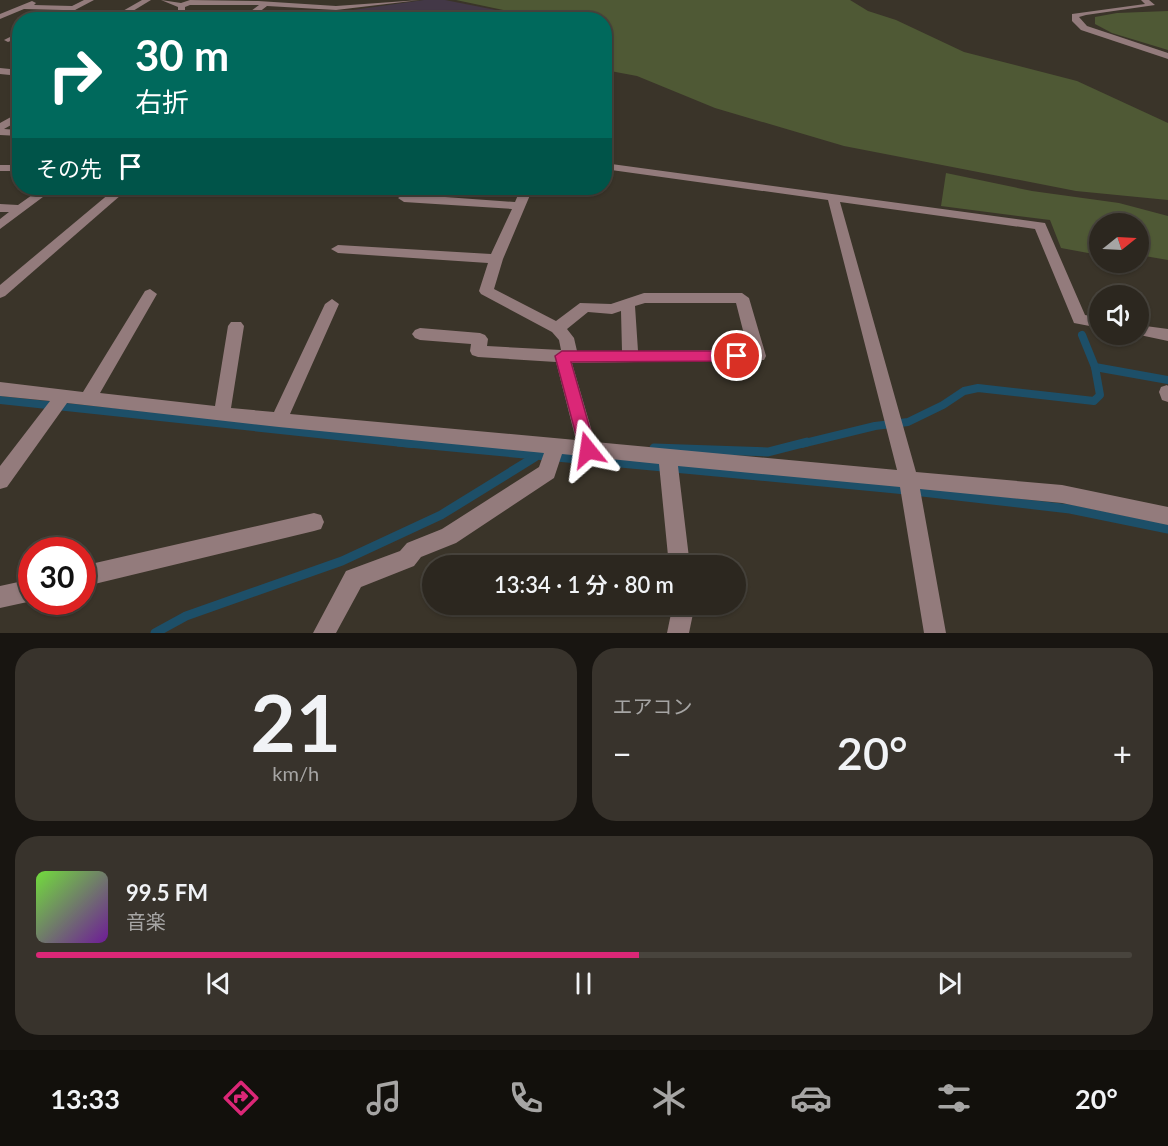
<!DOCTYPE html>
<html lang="ja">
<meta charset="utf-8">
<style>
body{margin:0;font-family:Lato,"Noto Sans JP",sans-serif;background:#38332c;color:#f1f3f6;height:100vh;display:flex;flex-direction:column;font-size:22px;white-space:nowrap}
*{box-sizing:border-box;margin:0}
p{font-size:20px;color:#a6a5a4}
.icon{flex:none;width:33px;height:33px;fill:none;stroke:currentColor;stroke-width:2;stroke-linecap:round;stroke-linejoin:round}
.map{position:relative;height:633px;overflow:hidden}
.sheet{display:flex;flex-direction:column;gap:15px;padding:15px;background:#181511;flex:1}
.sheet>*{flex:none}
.guide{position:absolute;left:12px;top:12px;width:600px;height:183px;border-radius:24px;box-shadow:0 2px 4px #0004,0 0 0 2px #48443d;background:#00695c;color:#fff;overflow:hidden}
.needle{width:39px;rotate:72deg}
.buttons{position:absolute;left:1089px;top:213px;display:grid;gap:12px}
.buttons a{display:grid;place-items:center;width:60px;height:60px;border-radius:50%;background:#2c271f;box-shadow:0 2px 4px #0004,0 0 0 2px #48443d;font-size:30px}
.speed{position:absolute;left:18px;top:537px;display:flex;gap:12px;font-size:30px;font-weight:700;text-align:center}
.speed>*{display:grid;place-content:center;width:78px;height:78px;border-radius:50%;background:#2c271f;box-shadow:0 2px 4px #0004,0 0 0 2px #48443d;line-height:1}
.speed .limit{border:9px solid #d22;background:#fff;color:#111}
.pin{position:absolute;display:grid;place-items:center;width:51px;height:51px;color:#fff;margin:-26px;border:3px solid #fff;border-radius:50%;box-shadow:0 2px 6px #0007}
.me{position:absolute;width:66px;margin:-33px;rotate:345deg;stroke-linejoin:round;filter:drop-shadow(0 0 4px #0008)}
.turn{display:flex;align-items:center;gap:21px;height:126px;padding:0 24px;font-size:27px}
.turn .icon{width:78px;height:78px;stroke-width:2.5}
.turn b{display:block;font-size:42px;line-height:51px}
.then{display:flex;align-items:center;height:57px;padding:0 24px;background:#0003;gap:12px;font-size:22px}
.big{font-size:45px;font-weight:600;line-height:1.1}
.sheet .widget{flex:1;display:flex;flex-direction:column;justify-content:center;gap:9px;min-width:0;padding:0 21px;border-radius:24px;background:#38332c}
.sheet .dial{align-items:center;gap:0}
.dial b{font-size:78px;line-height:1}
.song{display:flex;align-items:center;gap:18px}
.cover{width:72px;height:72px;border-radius:9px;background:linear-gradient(135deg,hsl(100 70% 55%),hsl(280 70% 35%))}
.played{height:6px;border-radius:3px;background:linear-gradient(90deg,#db2777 55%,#48443d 55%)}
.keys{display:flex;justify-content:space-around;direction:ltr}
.heat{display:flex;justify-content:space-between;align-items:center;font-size:33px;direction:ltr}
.sheet .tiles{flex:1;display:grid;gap:15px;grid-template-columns:1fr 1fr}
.widget:last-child{grid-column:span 2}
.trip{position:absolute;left:422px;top:555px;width:324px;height:60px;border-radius:30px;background:#2c271f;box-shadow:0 2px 4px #0004,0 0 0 2px #48443d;font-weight:600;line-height:60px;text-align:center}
.menu{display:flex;height:96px;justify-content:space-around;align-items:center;background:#12100c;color:#a6a5a4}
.menu .icon{width:42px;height:42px}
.menu .selected{color:#db2777}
.menu b{font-size:27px;color:#f1f3f6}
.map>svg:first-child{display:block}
.education{fill:#433847}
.green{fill:#4f5935}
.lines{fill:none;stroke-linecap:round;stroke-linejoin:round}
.stream-far1{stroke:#1d4f68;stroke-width:8}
.stream{stroke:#1d4f68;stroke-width:9}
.minor{fill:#937b7c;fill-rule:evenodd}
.route{fill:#db2777;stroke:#8e194d;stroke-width:1.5}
</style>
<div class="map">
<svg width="1168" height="633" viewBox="0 0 1168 633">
<rect width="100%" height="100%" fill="#3a3429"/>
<polygon class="education" points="424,0 445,0 506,12 501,20 352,19 358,15 353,10"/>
<g class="green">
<polygon points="456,0 850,0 868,11 896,20 964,52 1077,81 1168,123 1168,200 1076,191 844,146 715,108 637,76 605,70 604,20 508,19 504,18 508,11"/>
<polygon points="1168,11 1168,50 1112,33 1095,24 1095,17 1117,13"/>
<polygon points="946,173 1032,191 1119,203 1168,216 1168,260 1139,255 1138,224 1100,224 1099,255 1061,248 1050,220 941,206"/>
</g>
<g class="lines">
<g class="stream-far1">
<polyline points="1095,367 1168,380"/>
<polyline points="0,400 412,444"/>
<polyline points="801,444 875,426 908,422 943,405 964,391 978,388 1094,401 1100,395 1095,367 1082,335"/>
</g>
<g class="stream">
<polyline points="398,442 896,489 1070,509 1168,529"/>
<polyline points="654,448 768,452 807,442"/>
<polyline points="155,633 186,616 342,561 441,515 535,457"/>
</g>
<g class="minor">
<polygon points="84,0 94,0 56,20 45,20 63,10 24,9 0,19 0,14 32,1 36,3 34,5 72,6"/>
<polygon points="142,0 151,0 118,20 107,20"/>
<polygon points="161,0 181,3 190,0 258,1 336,6 420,0 336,10 267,6 249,20 239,20 259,5 190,5 185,7 185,13 174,20 164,20 178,10 178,7"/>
<polygon points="1141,0 1149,0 1155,5 1086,15 1079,17 1087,26 1168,53 1168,59 1081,30 1072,21 1072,14 1145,4"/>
<polygon points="20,32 20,37 8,42 4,40"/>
<polygon points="0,68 20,70 20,76 0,74"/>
<polygon points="20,112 20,120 4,129 20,130 20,136 0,135 0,123"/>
<path d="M 604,163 L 1045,223 L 1085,315 L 1100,318 L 1100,328 L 1074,323 L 1035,229 L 840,202 L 916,472 L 1062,485 L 1168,507 L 1168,525 L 1062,503 L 920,489 L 946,633 L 924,633 L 900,487 L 678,466 L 690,566 L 669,566 L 659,464 L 562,454 L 554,478 L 456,543 L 421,557 L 414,566 L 361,587 L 336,633 L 313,633 L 346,571 L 400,551 L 407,543 L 442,529 L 539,467 L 544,453 L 279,427 L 67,403 L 7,487 L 0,489 L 0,466 L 50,401 L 0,396 L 0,382 L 83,392 L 145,291 L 150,289 L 157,294 L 100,393 L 215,406 L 228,326 L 231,322 L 241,322 L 244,326 L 231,408 L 274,412 L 325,304 L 332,299 L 339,304 L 290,414 L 576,440 L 556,362 L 478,357 L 472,355 L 470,351 L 471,344 L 420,340 L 415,338 L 412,334 L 415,330 L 420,328 L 480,333 L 485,335 L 488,339 L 487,346 L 561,350 L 559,340 L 552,332 L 481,294 L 479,291 L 488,263 L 338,253 L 331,249 L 338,245 L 491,254 L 512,209 L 404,202 L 398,198 L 404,194 L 515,202 L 521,188 L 533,188 L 503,259 L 494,289 L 556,321 L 580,303 L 611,304 L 644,293 L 742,293 L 749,298 L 766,356 L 764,360 L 572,363 L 595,442 L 897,470 L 828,200 L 604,169 ZM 645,303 L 736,303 L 748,350 L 638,351 L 635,306 ZM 621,311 L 622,351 L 577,351 L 574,338 L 567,329 L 588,312 L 612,314 Z"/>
<rect x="0" y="165" width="20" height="6"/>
<polygon points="42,188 55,188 0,229 0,219 9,212 0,212 0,204 18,205"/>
<polygon points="116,188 129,188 5,296 0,298 0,285"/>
<polygon points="1138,325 1168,329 1168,341 1135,334 1138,334"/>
<polygon points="1167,385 1168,386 1168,402 1162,400 1159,392 1161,387"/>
<polygon points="314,513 321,515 324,522 321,529 314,531 82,587 82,566"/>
<polygon points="32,579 32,601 0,608 0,586"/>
<polygon points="673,604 695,604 689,633 667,633"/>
</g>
</g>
<polygon class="route" points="562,351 737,351 744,356 737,361 571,362 596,450 594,455 588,457 582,455 580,450 555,356"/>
</svg>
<div class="buttons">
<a><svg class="needle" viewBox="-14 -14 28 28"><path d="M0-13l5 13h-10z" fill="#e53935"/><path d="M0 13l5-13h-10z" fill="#a6a5a4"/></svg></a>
<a><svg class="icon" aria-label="sound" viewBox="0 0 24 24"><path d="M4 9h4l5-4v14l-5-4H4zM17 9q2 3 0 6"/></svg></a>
</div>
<div class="speed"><div class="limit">30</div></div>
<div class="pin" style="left:737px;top:356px;background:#d93025"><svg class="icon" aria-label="arrive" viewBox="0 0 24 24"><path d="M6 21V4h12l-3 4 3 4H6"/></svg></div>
<svg class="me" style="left:588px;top:450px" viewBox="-20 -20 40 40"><path d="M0-17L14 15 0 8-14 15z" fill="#db2777" stroke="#fff" stroke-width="4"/></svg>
<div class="trip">13:34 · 1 分 · 80 m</div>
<div class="guide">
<div class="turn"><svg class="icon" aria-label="right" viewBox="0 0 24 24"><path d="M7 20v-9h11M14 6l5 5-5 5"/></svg><div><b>30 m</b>右折</div></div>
<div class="then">その先<svg class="icon" aria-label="arrive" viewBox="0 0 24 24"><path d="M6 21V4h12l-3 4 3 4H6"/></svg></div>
</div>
</div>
<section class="sheet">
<div class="tiles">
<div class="widget dial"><b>21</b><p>km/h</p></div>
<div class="widget"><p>エアコン</p>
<div class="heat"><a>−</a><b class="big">20°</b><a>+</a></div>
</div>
<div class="widget">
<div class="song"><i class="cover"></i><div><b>99.5 FM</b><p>音楽</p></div></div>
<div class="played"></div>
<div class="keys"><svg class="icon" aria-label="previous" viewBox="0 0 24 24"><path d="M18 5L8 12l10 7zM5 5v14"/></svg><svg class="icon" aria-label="pause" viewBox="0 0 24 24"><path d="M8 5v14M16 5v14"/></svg><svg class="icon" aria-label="next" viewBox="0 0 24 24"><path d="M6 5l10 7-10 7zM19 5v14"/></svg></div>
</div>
</div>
</section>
<nav class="menu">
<b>13:33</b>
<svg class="icon selected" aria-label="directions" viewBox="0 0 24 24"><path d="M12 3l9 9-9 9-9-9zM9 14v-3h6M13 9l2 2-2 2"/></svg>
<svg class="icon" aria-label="music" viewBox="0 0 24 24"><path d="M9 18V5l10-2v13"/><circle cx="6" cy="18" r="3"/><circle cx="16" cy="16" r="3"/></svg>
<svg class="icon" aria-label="phone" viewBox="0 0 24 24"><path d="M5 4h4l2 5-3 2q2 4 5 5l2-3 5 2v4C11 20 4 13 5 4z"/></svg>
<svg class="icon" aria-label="climate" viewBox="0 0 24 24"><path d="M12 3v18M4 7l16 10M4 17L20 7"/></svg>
<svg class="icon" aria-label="car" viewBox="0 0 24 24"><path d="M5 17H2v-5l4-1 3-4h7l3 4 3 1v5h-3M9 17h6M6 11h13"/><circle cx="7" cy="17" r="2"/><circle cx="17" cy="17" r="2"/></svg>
<svg class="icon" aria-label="filters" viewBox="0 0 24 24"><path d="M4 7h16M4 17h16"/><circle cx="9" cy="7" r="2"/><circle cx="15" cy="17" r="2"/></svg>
<b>20°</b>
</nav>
